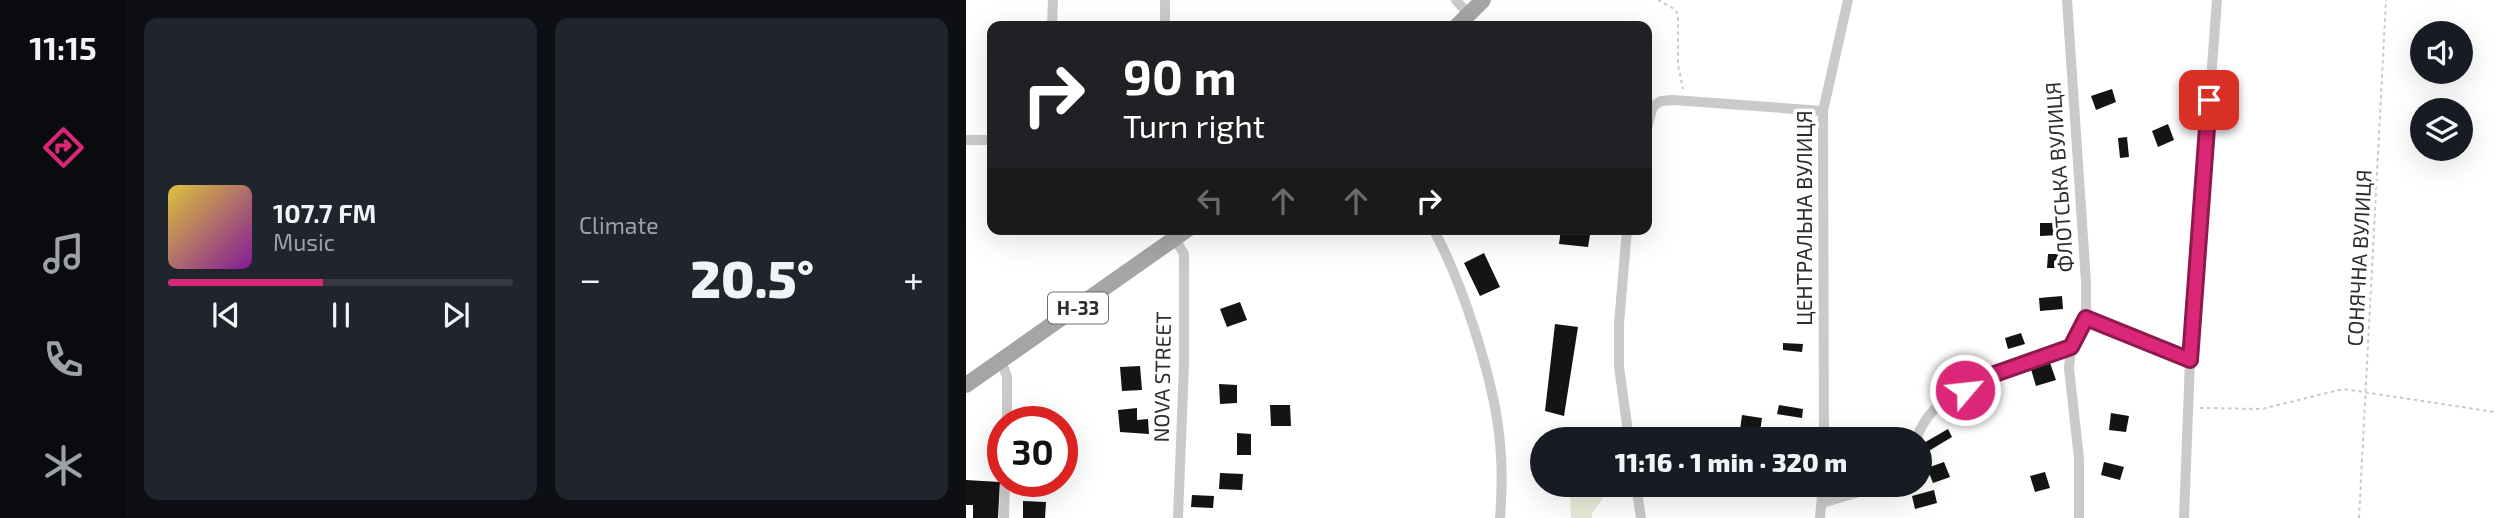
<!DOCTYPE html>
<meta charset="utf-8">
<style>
body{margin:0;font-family:"Exo 2",sans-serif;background:#20242c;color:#f1f3f6;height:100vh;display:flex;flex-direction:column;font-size:26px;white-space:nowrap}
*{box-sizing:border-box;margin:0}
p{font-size:23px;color:#9ea1a6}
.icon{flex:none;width:38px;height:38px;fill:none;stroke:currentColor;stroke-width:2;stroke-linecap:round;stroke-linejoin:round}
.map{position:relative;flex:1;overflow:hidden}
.side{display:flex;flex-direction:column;gap:18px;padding:18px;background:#0d0f14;width:840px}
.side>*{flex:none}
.top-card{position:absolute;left:21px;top:21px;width:665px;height:214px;border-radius:14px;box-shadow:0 7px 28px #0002;background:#202124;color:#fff;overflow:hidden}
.buttons{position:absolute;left:1444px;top:21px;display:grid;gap:14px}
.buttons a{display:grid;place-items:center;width:63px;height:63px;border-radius:50%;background:#171b24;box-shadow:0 7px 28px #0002;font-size:35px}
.speed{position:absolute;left:21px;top:406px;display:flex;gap:14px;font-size:35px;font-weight:700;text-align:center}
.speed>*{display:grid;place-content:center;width:91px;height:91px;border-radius:50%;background:#171b24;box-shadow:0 7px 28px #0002;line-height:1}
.speed .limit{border:10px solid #d22;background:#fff;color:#111}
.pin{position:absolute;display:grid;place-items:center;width:60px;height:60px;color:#fff;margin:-30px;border-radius:14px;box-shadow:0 4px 10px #0006}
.me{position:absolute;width:77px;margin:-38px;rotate:62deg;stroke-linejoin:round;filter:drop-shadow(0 0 5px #0008)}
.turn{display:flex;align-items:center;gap:24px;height:147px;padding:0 21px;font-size:32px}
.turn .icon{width:91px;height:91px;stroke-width:2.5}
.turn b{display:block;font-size:49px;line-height:60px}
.lanes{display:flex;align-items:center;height:66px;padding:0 21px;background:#0003;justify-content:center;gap:35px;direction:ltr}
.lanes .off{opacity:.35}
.big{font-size:52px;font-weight:800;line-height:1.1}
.side .widget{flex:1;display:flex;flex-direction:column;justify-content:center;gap:10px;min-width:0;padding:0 24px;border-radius:14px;background:#20242c}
.song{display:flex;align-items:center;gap:21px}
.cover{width:84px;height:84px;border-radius:10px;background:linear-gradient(135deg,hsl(50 70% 55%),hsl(290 70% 35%))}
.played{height:7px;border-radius:4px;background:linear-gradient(90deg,#db2777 45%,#363941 45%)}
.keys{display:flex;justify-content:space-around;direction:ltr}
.heat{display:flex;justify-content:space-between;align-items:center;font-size:38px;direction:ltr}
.side .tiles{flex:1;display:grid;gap:18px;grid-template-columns:repeat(2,1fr)}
.trip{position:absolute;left:564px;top:427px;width:402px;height:70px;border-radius:35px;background:#171b24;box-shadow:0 7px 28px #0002;font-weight:800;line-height:70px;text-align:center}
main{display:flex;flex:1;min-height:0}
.menu{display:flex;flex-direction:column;width:126px;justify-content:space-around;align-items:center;background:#090b0e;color:#9ea1a6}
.menu .icon{width:49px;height:49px}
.menu .current{color:#db2777}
.menu b{font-size:32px;color:#f1f3f6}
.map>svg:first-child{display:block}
.green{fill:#e6ebd9}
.building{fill:#141414}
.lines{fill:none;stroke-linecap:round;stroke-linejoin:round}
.path{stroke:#cacaca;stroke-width:2;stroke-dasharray:3.5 3.5;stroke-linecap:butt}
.street{stroke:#cacaca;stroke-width:10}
.primary{stroke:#a5a5a5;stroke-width:16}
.route-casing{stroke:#8e194d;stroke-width:18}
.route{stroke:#db2777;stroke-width:12}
.labels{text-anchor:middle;stroke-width:7;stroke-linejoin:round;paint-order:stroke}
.shield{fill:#fff;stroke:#6c6c6c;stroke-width:2}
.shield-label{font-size:19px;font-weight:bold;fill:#2d2d2d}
.street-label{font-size:21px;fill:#2d2d2d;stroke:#fff}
</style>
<main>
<nav class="menu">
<b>11:15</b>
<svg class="icon current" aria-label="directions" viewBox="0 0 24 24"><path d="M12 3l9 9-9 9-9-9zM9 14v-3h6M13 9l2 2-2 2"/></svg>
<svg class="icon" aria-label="music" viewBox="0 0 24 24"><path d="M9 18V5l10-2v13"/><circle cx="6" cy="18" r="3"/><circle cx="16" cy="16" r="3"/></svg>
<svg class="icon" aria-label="phone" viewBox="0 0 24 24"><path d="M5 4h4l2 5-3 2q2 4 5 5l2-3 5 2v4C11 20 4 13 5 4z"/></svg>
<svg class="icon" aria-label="climate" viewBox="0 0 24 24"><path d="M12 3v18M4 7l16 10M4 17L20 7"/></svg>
</nav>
<section class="side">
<div class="tiles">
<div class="widget">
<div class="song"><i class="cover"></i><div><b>107.7 FM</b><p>Music</p></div></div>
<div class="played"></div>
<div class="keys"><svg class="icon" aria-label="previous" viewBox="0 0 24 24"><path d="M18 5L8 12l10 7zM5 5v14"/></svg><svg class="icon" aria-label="pause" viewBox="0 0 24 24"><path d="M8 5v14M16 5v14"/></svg><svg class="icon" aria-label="next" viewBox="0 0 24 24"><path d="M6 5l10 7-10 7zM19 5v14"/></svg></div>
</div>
<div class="widget"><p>Climate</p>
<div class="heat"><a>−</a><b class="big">20.5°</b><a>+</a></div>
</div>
</div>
</section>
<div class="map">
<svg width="1529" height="518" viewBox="0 0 1529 518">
<rect width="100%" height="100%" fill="#fff"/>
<polygon class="green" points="609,485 634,485 637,498 626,513 626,518 605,518 604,492"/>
<g class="building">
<polygon points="1146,89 1150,102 1130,110 1125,96"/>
<polygon points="1202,124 1208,140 1192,147 1186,131"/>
<polygon points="1161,137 1163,157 1154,158 1152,138"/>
<polygon points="1074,223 1095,223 1095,235 1074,236"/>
<polygon points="595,229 625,229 622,247 593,244"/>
<polygon points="518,253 534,287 514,296 498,263"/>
<polygon points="1082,254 1101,254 1101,268 1081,268"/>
<polygon points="1096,296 1097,309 1074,311 1073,298"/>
<polygon points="274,302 281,320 261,327 254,309"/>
<polygon points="589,324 612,327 598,416 579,411"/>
<polygon points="1055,333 1059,344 1042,349 1039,338"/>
<polygon points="817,343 837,344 836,352 817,350"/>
<polygon points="1083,360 1090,380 1070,386 1064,366"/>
<polygon points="174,366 176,390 156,391 154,367"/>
<polygon points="253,384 271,385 271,403 254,404"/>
<polygon points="1006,397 1013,416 1001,421 993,402"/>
<polygon points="304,405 324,405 325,426 305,426"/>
<polygon points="813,405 837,409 836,418 811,414"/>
<polygon points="171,408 171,420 182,419 183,434 154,432 152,410"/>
<polygon points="1145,413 1163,416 1160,432 1143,430"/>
<polygon points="776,415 796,418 794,432 774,430"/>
<polygon points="982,429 986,437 961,452 956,444"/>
<polygon points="271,433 285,434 285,455 271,455"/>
<polygon points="978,462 984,477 967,483 961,468"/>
<polygon points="1138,462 1158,467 1154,480 1135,475"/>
<polygon points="1079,472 1084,488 1069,492 1064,476"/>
<polygon points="254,473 277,474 276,490 253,489"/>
<polygon points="0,480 34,482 32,518 7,518 7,505 0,505"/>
<polygon points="57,481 85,481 85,487 57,486"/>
<polygon points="968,490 971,503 949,509 946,496"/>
<polygon points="226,495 248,496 247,508 225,507"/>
<polygon points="57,501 80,502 79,518 57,518"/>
</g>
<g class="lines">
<g class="path">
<polyline points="692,0 710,10 712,17 712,65 717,89"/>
<polyline points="1234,408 1296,409 1377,389 1529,412"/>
<polyline points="1393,518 1420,0"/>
</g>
<g class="street">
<polyline points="490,0 503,15"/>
<polyline points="1101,0 1120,282 1120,318 1105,347 1103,368 1113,459 1113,518"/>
<polyline points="86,26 87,0"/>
<polyline points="199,26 199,0"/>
<polyline points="681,128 687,106 695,101 707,100 857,111"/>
<polyline points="0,140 26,140"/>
<path d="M 467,229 C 485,261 497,294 508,328 C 530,397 540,446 534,518"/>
<polyline points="661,229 653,324 653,367 663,439"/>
<polyline points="209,239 218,254 218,364 212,518"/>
<polyline points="1120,318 1224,360"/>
<polyline points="35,360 41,377 41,422"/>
<polyline points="858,439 857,111 882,0"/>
<path d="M 950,439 C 954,429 959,419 967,411 C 996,381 1065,358 1105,347"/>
<polyline points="670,485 675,518"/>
<polyline points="856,503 917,485"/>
<polyline points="38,518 39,481"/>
<polyline points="854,518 857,485"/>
<polyline points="1218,518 1224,360 1251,0"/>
</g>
<g class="primary">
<polyline points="491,26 517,0"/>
<polyline points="0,385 222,229"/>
</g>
</g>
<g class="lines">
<g class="route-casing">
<polyline id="route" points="999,390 1023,376 1105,347 1120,318 1224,360 1243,100"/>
</g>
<use href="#route" class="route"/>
</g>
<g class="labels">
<rect class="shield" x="82" y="292.5" width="60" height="31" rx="5"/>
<g class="shield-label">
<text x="112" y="315">Н-33</text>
</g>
<g class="street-label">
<text transform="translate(1094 177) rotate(-94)" y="7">ФЛОТСЬКА ВУЛИЦЯ</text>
<text transform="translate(839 218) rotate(-90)" y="7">ЦЕНТРАЛЬНА ВУЛИЦЯ</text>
<text transform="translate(1394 258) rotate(-87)" y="7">СОНЯЧНА ВУЛИЦЯ</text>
<text transform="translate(197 377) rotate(-89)" y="7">NOVA STREET</text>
</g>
</g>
</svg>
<div class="buttons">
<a><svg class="icon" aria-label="sound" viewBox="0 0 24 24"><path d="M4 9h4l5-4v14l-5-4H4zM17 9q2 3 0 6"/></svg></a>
<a><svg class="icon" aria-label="layers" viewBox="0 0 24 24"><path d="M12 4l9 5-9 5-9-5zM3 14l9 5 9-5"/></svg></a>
</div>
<div class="speed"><div class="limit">30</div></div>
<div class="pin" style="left:1243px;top:100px;background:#d93025"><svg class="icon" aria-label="arrive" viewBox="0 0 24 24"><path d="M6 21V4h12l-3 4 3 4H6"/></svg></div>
<svg class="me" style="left:999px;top:390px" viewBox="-20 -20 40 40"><circle r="17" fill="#db2777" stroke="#fff" stroke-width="3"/><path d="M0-11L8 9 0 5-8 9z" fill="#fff"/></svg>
<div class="trip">11:16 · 1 min · 320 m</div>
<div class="top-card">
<div class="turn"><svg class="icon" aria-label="right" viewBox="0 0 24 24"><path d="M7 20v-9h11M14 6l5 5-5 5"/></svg><div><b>90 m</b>Turn right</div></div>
<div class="lanes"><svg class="icon off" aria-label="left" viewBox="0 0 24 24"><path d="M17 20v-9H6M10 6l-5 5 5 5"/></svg><svg class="icon off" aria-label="ahead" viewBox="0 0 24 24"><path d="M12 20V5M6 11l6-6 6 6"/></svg><svg class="icon off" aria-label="ahead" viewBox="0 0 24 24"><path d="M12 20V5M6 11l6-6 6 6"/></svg><svg class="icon" aria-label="right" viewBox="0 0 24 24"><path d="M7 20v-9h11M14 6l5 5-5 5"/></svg></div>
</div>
</div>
</main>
